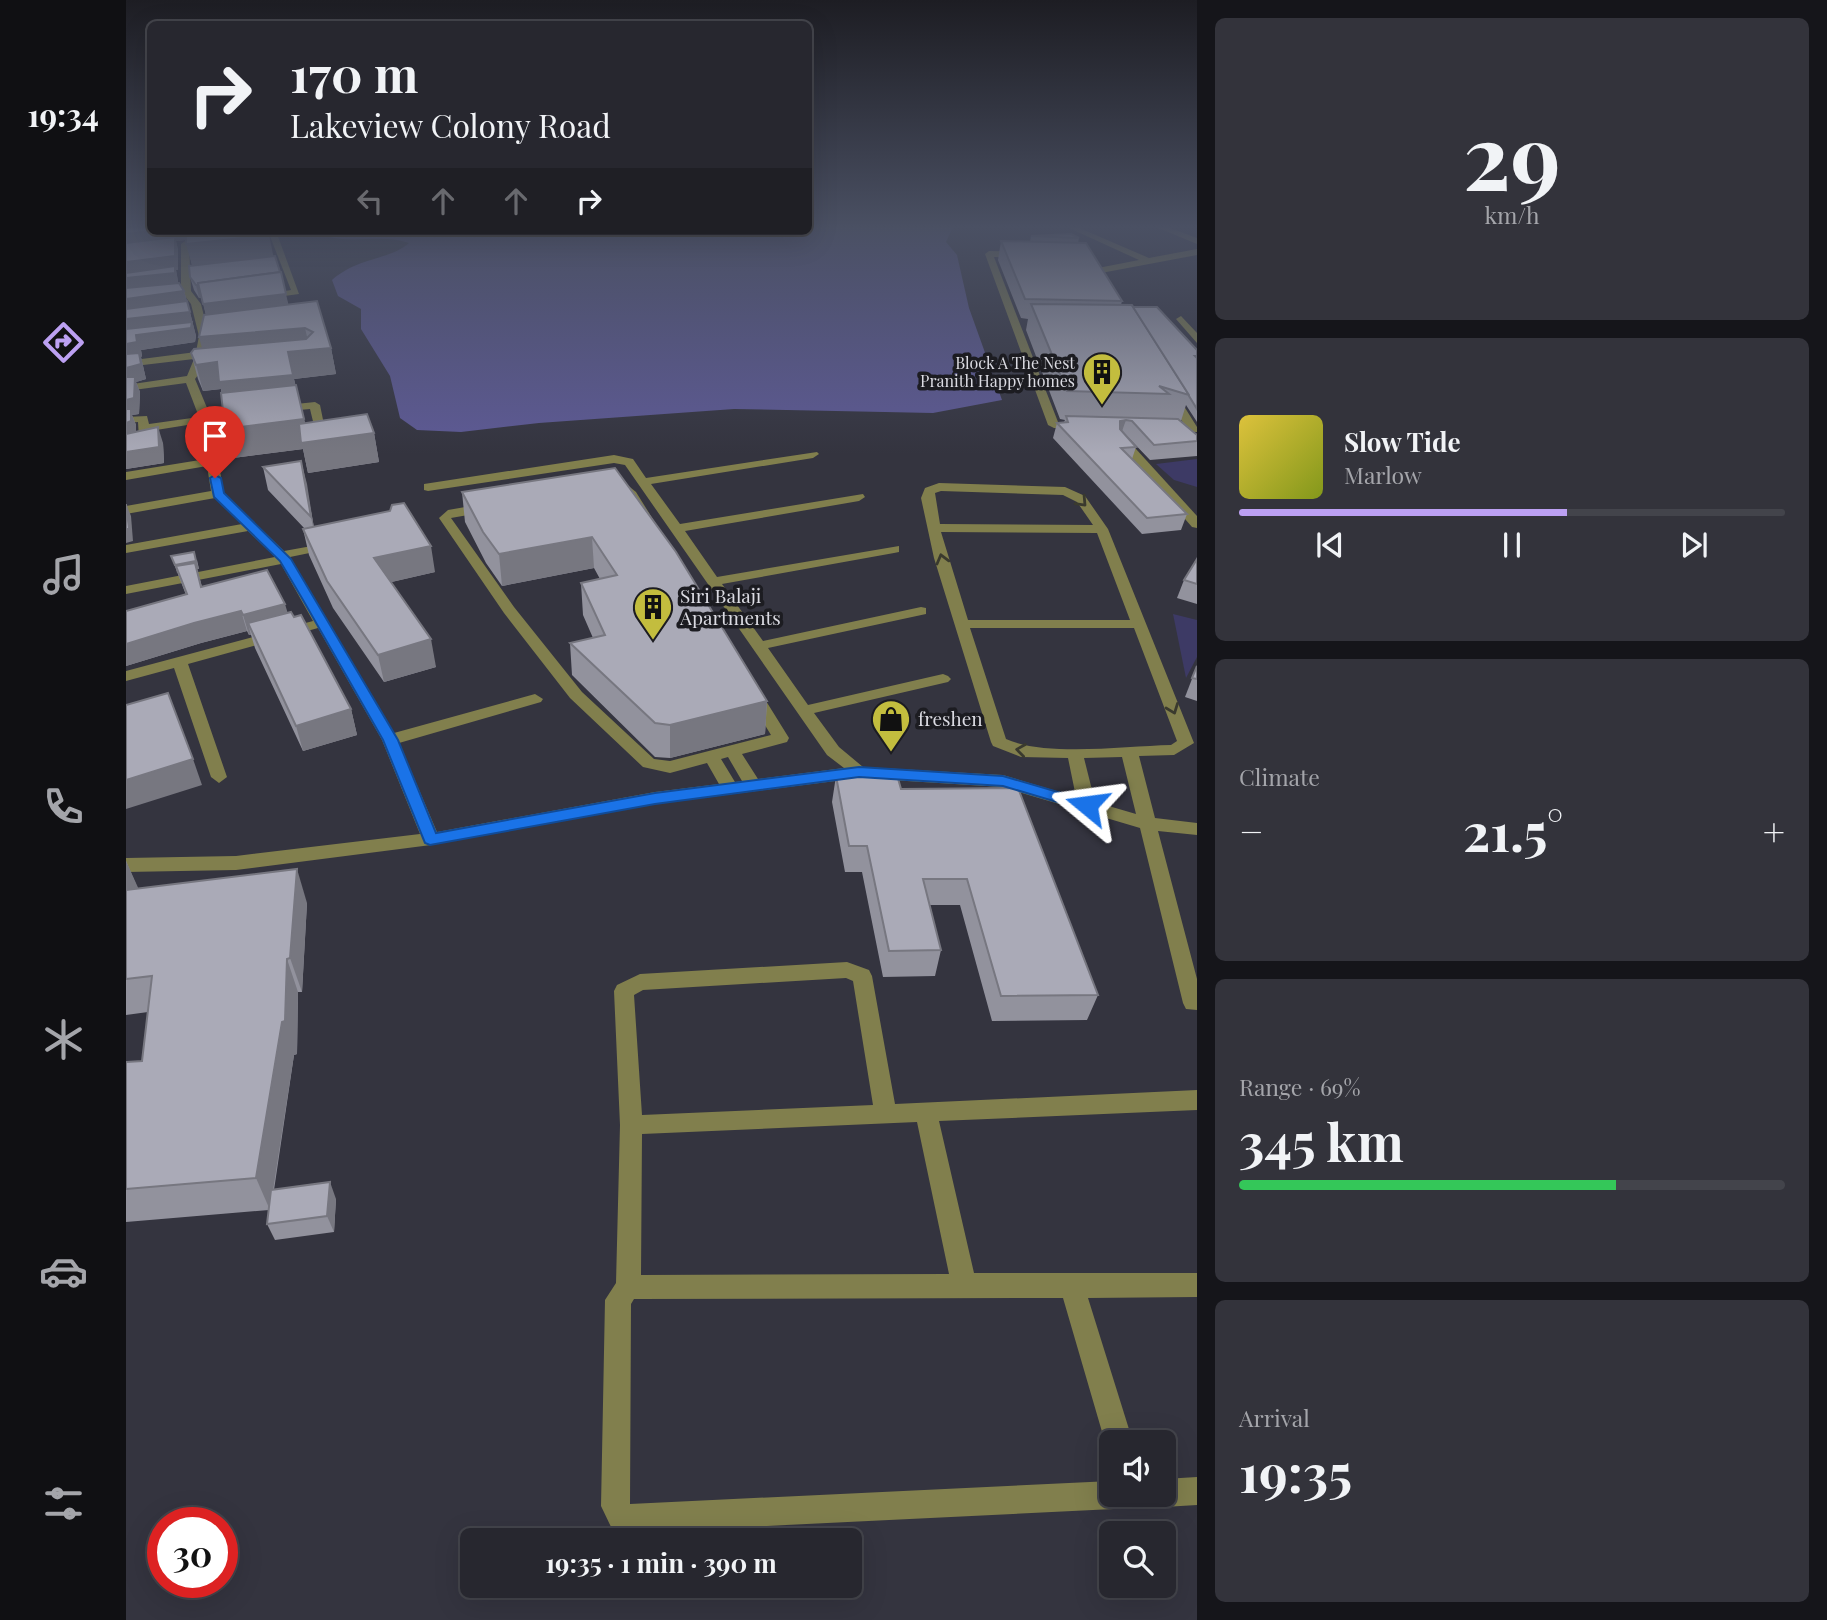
<!DOCTYPE html>
<meta charset="utf-8">
<style>
body{margin:0;font-family:"Playfair Display",serif;background:#33333b;color:#f1f3f6;height:100vh;display:flex;flex-direction:column;font-size:26px;white-space:nowrap}
*{box-sizing:border-box;margin:0}
p{font-size:23px;color:#a4a5aa}
.icon{flex:none;width:38px;height:38px;fill:none;stroke:currentColor;stroke-width:2;stroke-linecap:round;stroke-linejoin:round}
.map{position:relative;flex:1;overflow:hidden}
.drawer{display:flex;flex-direction:column;gap:18px;padding:18px;background:#15151a;width:630px}
.drawer>*{flex:none}
.guide{position:absolute;left:21px;top:21px;width:665px;height:214px;border-radius:10px;box-shadow:0 7px 28px #0002,0 0 0 2px #43444b;background:#27272f;color:#f1f3f6;overflow:hidden}
.buttons{position:absolute;left:973px;top:1430px;display:grid;gap:14px}
.buttons a{display:grid;place-items:center;width:77px;height:77px;border-radius:10px;background:#27272f;box-shadow:0 7px 28px #0002,0 0 0 2px #43444b;font-size:35px}
.speed{position:absolute;left:21px;top:1507px;display:flex;gap:14px;font-size:35px;font-weight:700;text-align:center}
.speed>*{display:grid;place-content:center;width:91px;height:91px;border-radius:50%;background:#27272f;box-shadow:0 7px 28px #0002,0 0 0 2px #43444b;line-height:1}
.speed .limit{border:10px solid #d22;background:#fff;color:#111}
.pin{position:absolute;display:grid;place-items:center;width:60px;height:60px;color:#fff;margin:-72px -30px;border-radius:50% 50% 50% 0;rotate:-45deg;box-shadow:0 0 7px #0007}
.pin .icon{rotate:45deg}
.me{position:absolute;width:77px;margin:-38px;rotate:286deg;stroke-linejoin:round;filter:drop-shadow(0 0 5px #0008)}
.turn{display:flex;align-items:center;gap:24px;height:147px;padding:0 28px;font-size:32px}
.turn .icon{width:91px;height:91px;stroke-width:2.5}
.turn b{display:block;font-size:49px;line-height:60px}
.lanes{display:flex;align-items:center;height:66px;padding:0 28px;background:#0003;justify-content:center;gap:35px;direction:ltr}
.lanes .off{opacity:.35}
.big{font-size:52px;font-weight:700;line-height:1.1}
.drawer .card{flex:1;display:flex;flex-direction:column;justify-content:center;gap:10px;min-width:0;padding:0 24px;border-radius:10px;background:#33333b}
.drawer .dial{align-items:center;gap:0}
.dial b{font-size:91px;line-height:1}
.song{display:flex;align-items:center;gap:21px}
.cover{width:84px;height:84px;border-radius:10px;background:linear-gradient(135deg,hsl(50 70% 55%),hsl(70 70% 35%))}
.played{height:7px;border-radius:4px;background:linear-gradient(90deg,#bca0f2 60%,#43444b 60%)}
.keys{display:flex;justify-content:space-around;direction:ltr}
.heat{display:flex;justify-content:space-between;align-items:center;font-size:38px;direction:ltr}
.charge{height:10px;border-radius:5px;background:linear-gradient(90deg,#34c759 69%,#43444b 0)}
.trip{position:absolute;left:334px;top:1528px;width:402px;height:70px;border-radius:10px;background:#27272f;box-shadow:0 7px 28px #0002,0 0 0 2px #43444b;font-weight:700;line-height:70px;text-align:center}
main{display:flex;flex:1;min-height:0}
.dock{display:flex;flex-direction:column;width:126px;justify-content:space-around;align-items:center;background:#101013;color:#a4a5aa}
.dock .icon{width:49px;height:49px}
.dock .selected{color:#bca0f2}
.dock b{font-size:32px;color:#f1f3f6}
.map>svg:first-child{display:block}
.green{fill:#3d3a65}
.water{fill:#5e5a96}
.lines{fill:none;stroke-linecap:round;stroke-linejoin:round}
.minor{fill:#817f4d;fill-rule:evenodd}
.wall{fill:#92929d}
.shaded-wall{fill:#777780}
.building{fill:#aaaab7;stroke:#777780;stroke-width:2}
.oneway{stroke:#3a3a2e}
.route{fill:#1a73e8;stroke:#114b97;stroke-width:2}
.labels{text-anchor:middle;stroke-width:7;stroke-linejoin:round;paint-order:stroke}
.far-poi-label{font-size:16px;fill:#dbdbe2;stroke:#1c1c21;text-anchor:end}
.poi-label{font-size:19px;fill:#dbdbe2;stroke:#1c1c21;text-anchor:start}
</style>
<main>
<nav class="dock">
<b>19:34</b>
<svg class="icon selected" aria-label="directions" viewBox="0 0 24 24"><path d="M12 3l9 9-9 9-9-9zM9 14v-3h6M13 9l2 2-2 2"/></svg>
<svg class="icon" aria-label="music" viewBox="0 0 24 24"><path d="M9 18V5l10-2v13"/><circle cx="6" cy="18" r="3"/><circle cx="16" cy="16" r="3"/></svg>
<svg class="icon" aria-label="phone" viewBox="0 0 24 24"><path d="M5 4h4l2 5-3 2q2 4 5 5l2-3 5 2v4C11 20 4 13 5 4z"/></svg>
<svg class="icon" aria-label="climate" viewBox="0 0 24 24"><path d="M12 3v18M4 7l16 10M4 17L20 7"/></svg>
<svg class="icon" aria-label="car" viewBox="0 0 24 24"><path d="M5 17H2v-5l4-1 3-4h7l3 4 3 1v5h-3M9 17h6M6 11h13"/><circle cx="7" cy="17" r="2"/><circle cx="17" cy="17" r="2"/></svg>
<svg class="icon" aria-label="filters" viewBox="0 0 24 24"><path d="M4 7h16M4 17h16"/><circle cx="9" cy="7" r="2"/><circle cx="15" cy="17" r="2"/></svg>
</nav>
<div class="map">
<svg width="1071" height="1620" viewBox="0 0 1071 1620">
<rect width="100%" height="100%" fill="#34343f"/>
<g class="green">
<polygon points="1071,459 1071,487 1048,480 1030,464"/>
<polygon points="1047,614 1071,620 1071,657 1060,678"/>
</g>
<path class="water" d="M 683,227 L 827,227 L 820,242 L 831,255 L 843,308 L 876,400 L 807,413 L 608,409 L 413,423 L 335,432 L 291,430 L 274,418 L 264,376 L 235,329 L 235,309 L 212,296 L 206,280 C 232,257 264,260 283,243 C 253,232 218,248 188,231 L 682,231 Z"/>
<g class="lines">
<g class="minor">
<path d="M 941,227 L 951,227 L 1023,258 L 1071,249 L 1071,255 L 975,273 L 1071,427 L 1071,432 L 928,428 L 922,425 L 859,254 L 863,251 L 960,253 L 972,268 L 1013,260 ZM 868,257 L 957,259 L 1059,426 L 932,422 Z"/>
<polygon points="1030,227 1041,227 1071,238 1071,244"/>
<polygon points="142,231 150,231 173,294 136,299 131,296 165,290"/>
<path d="M 59,241 L 63,244 L 65,291 L 75,304 L 83,336 L 76,370 L 69,379 L 84,415 L 120,410 L 126,413 L 85,422 L 98,493 L 158,551 L 208,542 L 208,548 L 164,557 L 268,733 L 409,694 L 417,699 L 415,702 L 273,743 L 311,832 L 529,792 L 593,784 L 581,763 L 544,773 L 517,767 L 444,698 L 378,613 L 313,518 L 322,510 L 484,482 L 499,483 L 510,492 L 663,738 L 661,742 L 616,754 L 632,779 L 718,768 L 701,755 L 499,465 L 488,463 L 302,491 L 298,490 L 298,484 L 488,455 L 507,459 L 520,478 L 691,452 L 693,454 L 687,458 L 525,484 L 554,524 L 737,494 L 739,497 L 733,501 L 559,531 L 591,577 L 773,546 L 773,552 L 768,553 L 596,584 L 637,641 L 795,607 L 800,608 L 800,614 L 642,648 L 682,705 L 817,674 L 822,676 L 825,679 L 822,682 L 688,713 L 713,747 L 737,767 L 877,775 L 950,797 L 942,758 L 895,757 L 867,746 L 865,742 L 808,558 L 795,498 L 799,488 L 813,483 L 939,487 L 959,496 L 982,529 L 1068,743 L 1048,755 L 1013,756 L 1029,818 L 1071,823 L 1071,835 L 1032,831 L 1071,979 L 1071,1010 L 1060,1009 L 1057,1003 L 1014,828 L 876,787 L 733,778 L 529,804 L 305,845 L 110,870 L 0,872 L 0,858 L 110,856 L 294,834 L 256,740 L 192,628 L 62,664 L 101,777 L 93,783 L 85,777 L 48,668 L 0,681 L 0,671 L 187,621 L 155,564 L 0,594 L 0,586 L 149,557 L 122,531 L 0,553 L 0,545 L 116,524 L 89,498 L 0,514 L 0,506 L 85,491 L 81,466 L 0,480 L 0,472 L 80,459 L 74,423 L 24,431 L 23,443 L 0,448 L 0,442 L 13,439 L 12,422 L 0,423 L 0,417 L 21,416 L 23,424 L 73,417 L 60,383 L 0,391 L 0,385 L 61,376 L 68,359 L 0,367 L 0,361 L 70,352 L 73,336 L 65,304 L 55,291 L 55,244 ZM 484,490 L 492,490 L 501,497 L 645,735 L 544,761 L 528,759 L 456,692 L 388,607 L 325,518 ZM 815,491 L 937,495 L 951,502 L 967,525 L 814,524 L 809,493 ZM 815,532 L 971,533 L 1004,620 L 842,620 ZM 844,628 L 1008,628 L 1051,741 L 1045,745 C 999,746 920,757 880,739 ZM 602,757 L 616,781 L 609,782 L 595,759 ZM 996,757 L 1010,814 L 969,802 L 958,758 Z"/>
<polygon points="1055,316 1071,333 1071,343 1050,319"/>
<polygon points="189,402 194,405 202,444 192,442 184,409 151,412 145,409 151,406"/>
<polygon points="996,437 1000,438 1071,516 1071,528 1066,527 992,442 992,438"/>
<path d="M 721,962 L 743,970 L 746,976 L 769,1104 L 1071,1090 L 1071,1110 L 813,1121 L 848,1273 L 1071,1273 L 1071,1297 L 962,1298 L 1007,1442 L 985,1442 L 985,1453 L 979,1442 L 937,1298 L 508,1299 L 505,1304 L 504,1504 L 985,1481 L 985,1494 L 1022,1494 L 1018,1504 L 1008,1508 L 496,1533 L 486,1529 L 475,1506 L 479,1300 L 490,1283 L 494,1125 L 488,991 L 491,985 L 514,974 ZM 720,978 L 727,981 L 747,1105 L 516,1115 L 508,995 L 517,990 ZM 791,1122 L 823,1274 L 515,1275 L 516,1134 Z"/>
<polygon points="1071,1477 1071,1505 1038,1507 1028,1503 1024,1494 1038,1494 1038,1479"/>
</g>
</g>
<g class="wall">
<polygon points="0,227 147,257 162,304 205,348 210,374 168,379 179,423 248,433 253,462 182,473 177,449 107,458 99,429 95,389 77,391 72,379 65,353 76,349 80,315 76,298 73,298 68,290 64,277 66,265 60,240 50,241 52,250 52,270 50,270 52,283 58,291 61,301 70,336 69,342 15,350 16,356 15,357 20,379 10,382 14,392 13,414 6,415 10,425 10,432 37,443 38,463 0,469"/>
<polygon points="905,236 953,238 952,243 996,301 995,305 1007,307 1071,350 1071,422 1060,405 1055,421 1071,435 1071,456 1024,460 1001,436 1010,447 1006,459 1061,514 1055,530 1016,534 927,438 931,423 938,422 939,420 934,419 900,330 902,319 895,318 872,260 875,241 904,242"/>
<polygon points="175,461 188,527 309,572 265,582 310,667 258,682 207,608 183,555 177,529 179,529 142,490 137,467"/>
<polygon points="489,468 641,701 639,734 544,758 529,757 446,675 444,643 467,638 457,615 455,583 474,579 468,568 376,586 360,563 339,522 336,492"/>
<polygon points="45,556 71,560 73,569 71,569 76,587 162,613 225,709 231,735 177,751 129,648 125,635 123,635 121,631 75,643 0,666 0,611 60,595"/>
<polygon points="1071,559 1071,604 1051,598 1058,580"/>
<polygon points="1071,666 1071,701 1059,697"/>
<polygon points="710,776 775,789 972,995 961,1020 866,1021 834,905 804,905 815,950 809,976 757,977 736,872 719,872 706,802"/>
<polygon points="0,861 12,889 181,903 176,992 172,992 171,1054 168,1055 148,1190 210,1199 208,1232 149,1240 141,1224 143,1210 0,1222 0,1062 16,1061 22,1012 0,1015"/>
</g>
<g class="shaded-wall">
<polygon points="26,231 129,231 50,241 52,250 52,270 50,270 52,280 52,287 0,292 0,234"/>
<polygon points="143,235 148,259 67,268 60,244"/>
<polygon points="70,285 158,288 73,298"/>
<polygon points="58,291 62,305 0,313 0,299"/>
<polygon points="160,294 166,320 84,330 77,304"/>
<polygon points="64,312 70,336 69,342 15,350 16,356 15,357 20,379 10,382 14,392 13,414 6,415 10,425 10,437 0,440 0,319"/>
<polygon points="179,328 184,350 205,348 210,374 168,379 173,402 100,409 95,389 77,391 70,365 162,355 80,363 73,337"/>
<polygon points="178,419 183,442 248,433 253,462 182,473 177,449 107,458 99,429"/>
<polygon points="1000,420 995,434 990,436 994,421"/>
<polygon points="32,427 37,443 38,463 0,469 0,452"/>
<polygon points="175,461 181,484 190,541 185,517"/>
<polygon points="0,504 5,516 7,541 0,543"/>
<polygon points="466,537 468,568 376,586 373,554"/>
<polygon points="305,546 309,572 253,585 248,558"/>
<polygon points="68,552 73,569 71,569 81,607 50,566 52,573 51,573 49,565"/>
<polygon points="159,604 165,624 122,623 125,635 123,635 117,615"/>
<polygon points="115,611 121,631 75,643 0,666 0,644 68,623"/>
<polygon points="305,639 310,667 258,682 252,655"/>
<polygon points="641,701 639,734 544,758 544,725"/>
<polygon points="225,709 231,735 177,751 170,726"/>
<polygon points="67,759 76,785 0,809 0,780"/>
<polygon points="0,861 14,892 0,911"/>
<polygon points="171,869 181,903 176,992 164,958"/>
<polygon points="161,959 172,992 171,1054 168,1055 144,1210 130,1178"/>
<polygon points="204,1182 210,1199 208,1232 201,1216"/>
</g>
<g class="building">
<polygon points="0,227 24,227 24,231 26,231 0,234"/>
<polygon points="60,231 141,231 143,235 60,244"/>
<polygon points="945,234 953,238 905,236"/>
<polygon points="49,237 49,256 0,262 0,243"/>
<polygon points="875,241 960,243 996,301 899,299"/>
<polygon points="149,256 154,272 72,283 72,285 70,285 64,277 63,266"/>
<polygon points="49,266 49,273 0,278 0,273"/>
<polygon points="155,272 160,294 77,304 72,283"/>
<polygon points="53,283 58,291 0,299 0,288"/>
<polygon points="61,301 64,312 0,319 0,309"/>
<polygon points="191,301 205,348 162,352 167,375 93,382 91,362 70,365 65,353 68,349 180,339 187,332 179,328 73,337 78,315"/>
<polygon points="905,304 1006,305 1063,395 1033,386 1043,394 941,391"/>
<polygon points="1007,307 1031,307 1071,350 1071,356 1069,356 1071,358 1071,409 1063,396 1063,395"/>
<polygon points="66,322 65,328 10,335 11,342 0,344 0,329"/>
<polygon points="13,353 15,364 0,368 0,354"/>
<polygon points="0,377 9,377 8,398 0,400"/>
<polygon points="170,385 178,419 99,429 95,393"/>
<polygon points="0,409 5,409 5,421 0,423"/>
<polygon points="241,414 248,433 175,443 173,424"/>
<polygon points="940,416 1052,419 1071,435 1071,441 1028,445 1006,421 1000,420 994,421 994,429 1010,447 995,448 1061,514 1021,518 931,423 942,422"/>
<polygon points="32,427 33,447 0,452 0,434"/>
<polygon points="175,461 185,517 137,467"/>
<polygon points="489,468 550,552 641,701 544,725 529,723 444,643 479,635 455,583 491,575 466,537 373,554 357,532 336,492"/>
<polygon points="278,503 305,546 248,558 305,639 252,655 201,581 177,529 264,511 266,505"/>
<polygon points="0,504 3,529 0,529"/>
<polygon points="68,552 70,561 49,565 45,556"/>
<polygon points="1071,559 1071,584 1058,580"/>
<polygon points="69,563 75,587 141,570 159,604 117,615 115,611 68,623 0,644 0,611 61,594 50,566"/>
<polygon points="165,612 168,617 175,615 225,709 170,726 122,623"/>
<polygon points="1071,666 1071,679 1066,678"/>
<polygon points="42,693 67,759 0,780 0,705"/>
<polygon points="771,775 775,789 892,788 972,995 875,996 841,879 797,879 815,950 763,951 741,846 723,846 710,776"/>
<polygon points="171,869 164,958 161,959 159,1021 156,1022 130,1178 0,1189 0,1062 16,1061 26,976 0,979 0,890"/>
<polygon points="204,1182 201,1216 141,1224 145,1190"/>
</g>
<defs><path id="oneway-chevron" d="M-2-3.5L2.5 0L-2 3.5" fill="none" stroke-width="1.6" stroke-linecap="round" stroke-linejoin="round" transform="scale(1.75)"/></defs>
<g class="oneway">
<use href="#oneway-chevron" transform="translate(956 502) rotate(47)"/>
<use href="#oneway-chevron" transform="translate(816 559) rotate(-105)"/>
<use href="#oneway-chevron" transform="translate(1047 709) rotate(69)"/>
<use href="#oneway-chevron" transform="translate(895 750) rotate(-172)"/>
</g>
<linearGradient id="sky" x2="0" y2="1"><stop stop-color="#1d1d23"/><stop offset="0.5" stop-color="#4a5063"/><stop offset="1" stop-color="#4a5063" stop-opacity="0"/></linearGradient>
<rect width="1071" height="454" fill="url(#sky)"/>
<polygon class="route" points="89,475 95,478 98,493 165,559 272,740 310,833 529,793 733,767 877,776 966,802 969,805 961,811 877,786 733,777 529,804 304,845 299,843 257,740 177,600 154,561 88,497 84,478"/>
<defs>
<g id="building-pin" transform="scale(2.0125)"><path d="M0 17L-7.5 6A9.5 9.5 0 1 1 7.5 6Z" fill="#c3bd3e" stroke="#1c1c21"/><path d="M-4-6H4V6H1V3H-1V6H-4ZM-2.5-4.3h1.7v1.8h-1.7ZM.8-4.3h1.7v1.8H.8ZM-2.5-1h1.7V.8h-1.7ZM.8-1h1.7V.8H.8Z" fill="#111"/></g>
<g id="shop-pin" transform="scale(2.0125)"><path d="M0 17L-7.5 6A9.5 9.5 0 1 1 7.5 6Z" fill="#c3bd3e" stroke="#1c1c21"/><path d="M-5-2.5h2.3a2.7 3.5 0 0 1 5.4 0H5L5.5 6h-11ZM-1.5-2.5h3a1.5 2.3 0 0 0-3 0Z" fill="#111"/></g>
</defs>
<g fill-rule="evenodd">
<use href="#building-pin" x="976" y="372"/>
<use href="#building-pin" x="527" y="607"/>
<use href="#shop-pin" x="765" y="719"/>
</g>
<g class="labels">
<g class="far-poi-label">
<text x="949" y="369">Block A The Nest<tspan x="949" dy="18">Pranith Happy homes</tspan></text>
</g>
<g class="poi-label">
<text x="554" y="603">Siri Balaji<tspan x="554" dy="22">Apartments</tspan></text>
<text x="792" y="726">freshen</text>
</g>
</g>
</svg>
<div class="buttons">
<a><svg class="icon" aria-label="sound" viewBox="0 0 24 24"><path d="M4 9h4l5-4v14l-5-4H4zM17 9q2 3 0 6"/></svg></a>
<a><svg class="icon" aria-label="search" viewBox="0 0 24 24"><circle cx="10" cy="10" r="6"/><path d="M15 15l6 6"/></svg></a>
</div>
<div class="speed"><div class="limit">30</div></div>
<div class="pin" style="left:89px;top:478px;background:#d93025"><svg class="icon" aria-label="arrive" viewBox="0 0 24 24"><path d="M6 21V4h12l-3 4 3 4H6"/></svg></div>
<svg class="me" style="left:961px;top:805px" viewBox="-20 -20 40 40"><path d="M0-17L14 15 0 8-14 15z" fill="#1a73e8" stroke="#fff" stroke-width="4"/></svg>
<div class="trip">19:35 · 1 min · 390 m</div>
<div class="guide">
<div class="turn"><svg class="icon" aria-label="right" viewBox="0 0 24 24"><path d="M7 20v-9h11M14 6l5 5-5 5"/></svg><div><b>170 m</b>Lakeview Colony Road</div></div>
<div class="lanes"><svg class="icon off" aria-label="left" viewBox="0 0 24 24"><path d="M17 20v-9H6M10 6l-5 5 5 5"/></svg><svg class="icon off" aria-label="ahead" viewBox="0 0 24 24"><path d="M12 20V5M6 11l6-6 6 6"/></svg><svg class="icon off" aria-label="ahead" viewBox="0 0 24 24"><path d="M12 20V5M6 11l6-6 6 6"/></svg><svg class="icon" aria-label="right" viewBox="0 0 24 24"><path d="M7 20v-9h11M14 6l5 5-5 5"/></svg></div>
</div>
</div>
<section class="drawer">
<div class="card dial"><b>29</b><p>km/h</p></div>
<div class="card">
<div class="song"><i class="cover"></i><div><b>Slow Tide</b><p>Marlow</p></div></div>
<div class="played"></div>
<div class="keys"><svg class="icon" aria-label="previous" viewBox="0 0 24 24"><path d="M18 5L8 12l10 7zM5 5v14"/></svg><svg class="icon" aria-label="pause" viewBox="0 0 24 24"><path d="M8 5v14M16 5v14"/></svg><svg class="icon" aria-label="next" viewBox="0 0 24 24"><path d="M6 5l10 7-10 7zM19 5v14"/></svg></div>
</div>
<div class="card"><p>Climate</p>
<div class="heat"><a>−</a><b class="big">21.5°</b><a>+</a></div>
</div>
<div class="card"><p>Range · 69%</p><b class="big">345 km</b><div class="charge"></div></div>
<div class="card"><p>Arrival</p><b class="big">19:35</b></div>
</section>
</main>
